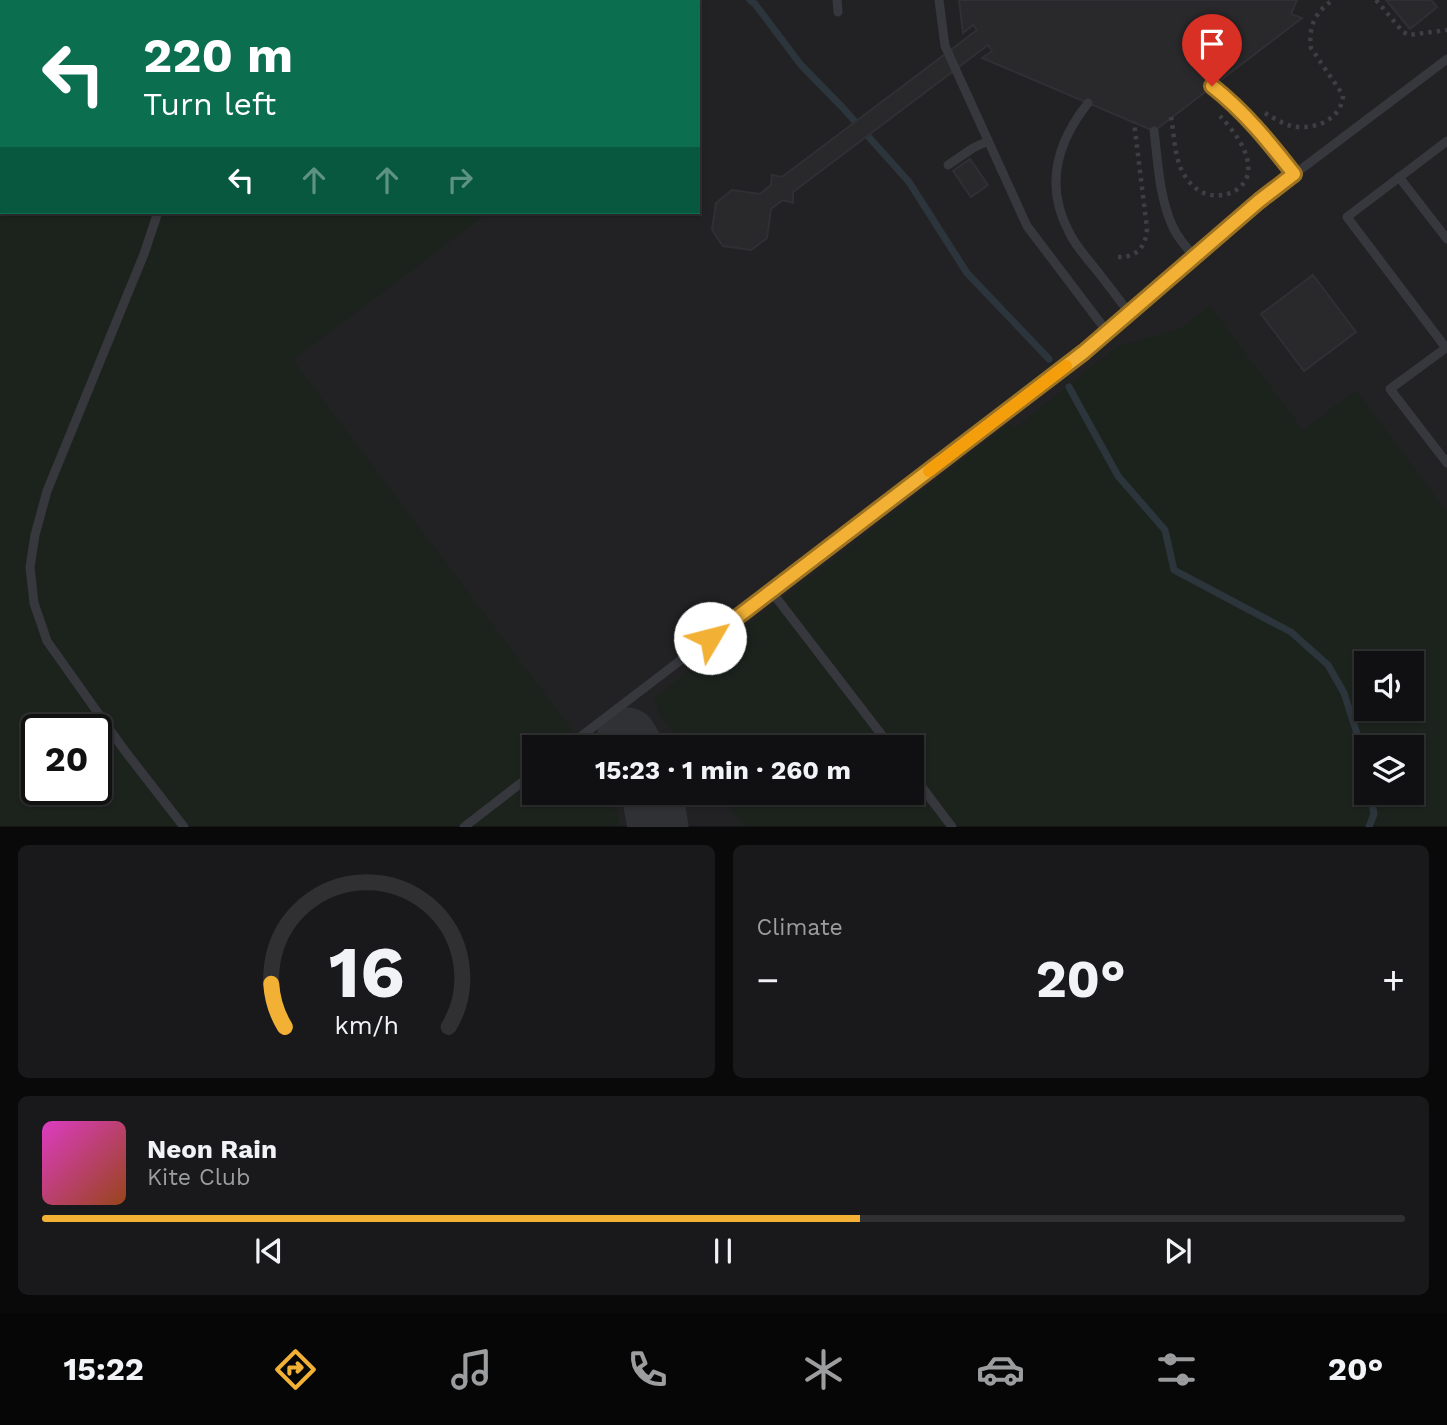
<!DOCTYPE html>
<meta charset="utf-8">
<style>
body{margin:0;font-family:"Work Sans",sans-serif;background:#19191b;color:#f1f3f6;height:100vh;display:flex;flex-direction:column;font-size:26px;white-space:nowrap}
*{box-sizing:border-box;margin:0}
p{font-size:23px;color:#9c9d9f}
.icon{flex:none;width:38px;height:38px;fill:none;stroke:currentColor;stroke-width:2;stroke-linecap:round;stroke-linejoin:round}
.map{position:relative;height:827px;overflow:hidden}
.details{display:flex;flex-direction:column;gap:18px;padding:18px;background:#09090a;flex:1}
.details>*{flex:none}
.top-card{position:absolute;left:0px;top:0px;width:700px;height:214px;box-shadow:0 2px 5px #0004,0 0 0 2px #303032;background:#0b6e4f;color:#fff;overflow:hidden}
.controls{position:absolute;left:1354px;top:651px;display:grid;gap:14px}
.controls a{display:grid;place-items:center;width:70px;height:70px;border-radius:0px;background:#101012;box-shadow:0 2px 5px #0004,0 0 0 2px #303032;font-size:35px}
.speed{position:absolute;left:21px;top:714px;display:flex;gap:14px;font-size:35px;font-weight:700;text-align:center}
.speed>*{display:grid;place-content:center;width:91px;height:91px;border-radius:50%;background:#101012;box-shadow:0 2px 5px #0004,0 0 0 2px #303032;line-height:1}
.speed .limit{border:4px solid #111;border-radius:10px;background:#fff;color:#111}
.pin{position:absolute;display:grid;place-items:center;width:60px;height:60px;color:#fff;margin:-72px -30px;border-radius:50% 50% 50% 0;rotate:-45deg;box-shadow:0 0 7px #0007}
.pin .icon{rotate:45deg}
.me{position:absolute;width:77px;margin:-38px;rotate:53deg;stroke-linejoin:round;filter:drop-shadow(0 0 5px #0008)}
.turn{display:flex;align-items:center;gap:24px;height:147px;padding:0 28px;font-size:32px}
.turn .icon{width:91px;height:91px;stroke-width:2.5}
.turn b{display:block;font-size:49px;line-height:60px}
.lanes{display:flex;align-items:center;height:66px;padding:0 28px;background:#0003;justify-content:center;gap:35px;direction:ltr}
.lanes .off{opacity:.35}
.big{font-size:52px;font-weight:700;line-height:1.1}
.details .card{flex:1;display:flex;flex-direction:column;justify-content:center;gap:10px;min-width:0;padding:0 24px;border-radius:10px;background:#19191b}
.details .dial{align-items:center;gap:0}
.dial svg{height:182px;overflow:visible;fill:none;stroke:#303032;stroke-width:7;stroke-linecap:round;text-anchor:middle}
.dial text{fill:#f1f3f6;stroke:none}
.song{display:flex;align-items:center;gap:21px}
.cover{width:84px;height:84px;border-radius:10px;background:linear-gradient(135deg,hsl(310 70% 55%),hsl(20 70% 35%))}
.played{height:7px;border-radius:4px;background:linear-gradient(90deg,#f2b134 60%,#303032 60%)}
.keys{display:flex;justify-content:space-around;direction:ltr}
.heat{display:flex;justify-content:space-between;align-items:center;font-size:38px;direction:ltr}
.details .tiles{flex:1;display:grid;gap:18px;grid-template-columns:1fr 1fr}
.card:last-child{grid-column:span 2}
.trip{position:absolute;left:522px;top:735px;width:402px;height:70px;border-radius:0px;background:#101012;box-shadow:0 2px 5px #0004,0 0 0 2px #303032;font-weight:700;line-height:70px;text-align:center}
.dock{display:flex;height:112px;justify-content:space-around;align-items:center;background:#060607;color:#9c9d9f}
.dock .icon{width:49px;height:49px}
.dock .selected{color:#f2b134}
.dock b{font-size:32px;color:#f1f3f6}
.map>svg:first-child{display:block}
.built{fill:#222225;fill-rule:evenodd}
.green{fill:#1c231d;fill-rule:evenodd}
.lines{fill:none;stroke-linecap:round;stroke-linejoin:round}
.stream{stroke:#2c353c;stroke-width:7}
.taxiway{stroke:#303135;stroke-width:61}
.building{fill:#29292c;stroke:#303034;stroke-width:2}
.path{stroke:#3d3f44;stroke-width:4.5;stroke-dasharray:3.5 5;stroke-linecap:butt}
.lane{stroke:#37383d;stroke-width:9}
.route-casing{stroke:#9d7322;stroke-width:18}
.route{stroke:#f2b134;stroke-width:12}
.slow{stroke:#f59e0b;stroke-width:12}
</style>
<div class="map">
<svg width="1447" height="827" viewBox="0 0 1447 827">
<rect width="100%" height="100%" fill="#161618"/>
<path class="built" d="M 0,0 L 1447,0 L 1447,826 L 0,826 ZM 2,2 L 698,2 L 698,212 L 2,212 ZM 1367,663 L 1412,663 L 1412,709 L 1367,709 ZM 37,730 L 96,730 L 96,789 L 37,789 ZM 534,747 L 912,747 L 912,793 L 534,793 ZM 1367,747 L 1412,747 L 1412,793 L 1367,793 Z"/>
<g class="green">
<path d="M 0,0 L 699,0 L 698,2 L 2,2 L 2,212 L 489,212 L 293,360 L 585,747 L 534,747 L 534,793 L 612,793 L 619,820 L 619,826 L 0,826 ZM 37,730 L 96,730 L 96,789 L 37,789 Z"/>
<path d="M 1210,306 L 1303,430 L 1356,390 L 1447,512 L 1447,826 L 744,826 L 719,793 L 912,793 L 912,747 L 684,747 L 660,715 L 654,698 L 1010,423 L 1015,428 L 1118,346 L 1179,329 ZM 1367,663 L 1412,663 L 1412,709 L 1367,709 ZM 1367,747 L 1412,747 L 1412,793 L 1367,793 Z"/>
</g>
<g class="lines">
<g class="stream">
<polyline points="750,0 755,4 801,65 843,108 909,182 967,273 1049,359"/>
<polyline points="1069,387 1118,476 1165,530 1174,570 1291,632 1328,665 1344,693 1361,746 1367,777"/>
<polyline points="1369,827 1374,814 1370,793"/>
</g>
<g class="taxiway">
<polyline points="627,738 632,747"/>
<polyline points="652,793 658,827"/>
</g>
</g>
<g class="building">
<polygon points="959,0 1297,0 1291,14 1302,18 1154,131 982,58 992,51 988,45 793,192 793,203 783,200 771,209 767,238 751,250 723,246 712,230 716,203 732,190 760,194 771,185 772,175 782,177 977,30 973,25 963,33"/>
<polygon points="1386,0 1431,0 1437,7 1410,29"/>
<polygon points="970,159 988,185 971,197 953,171"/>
<polygon points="1313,275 1356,332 1304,371 1261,314"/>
</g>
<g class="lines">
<g class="path">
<polyline points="1376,0 1403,32 1409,35 1447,30"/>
<path d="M 1265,113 C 1273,118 1282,123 1291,126 C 1313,131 1342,120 1343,95 L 1311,48 C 1308,27 1315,12 1333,0"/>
<path d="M 1171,117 C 1174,133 1174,151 1180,166 C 1183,175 1191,186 1200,191 C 1216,201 1244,194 1248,173 C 1251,152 1233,130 1220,116"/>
<path d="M 1118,257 C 1137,258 1146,246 1147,229 L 1134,122"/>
</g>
<g class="lane">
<polyline points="177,0 178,2"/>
<polyline points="837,0 838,12"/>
<polyline points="939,0 945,46 1027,226 1108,333"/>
<polyline points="1212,86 1247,117 1294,174"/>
<path d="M 1088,103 C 1057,142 1044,185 1069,232 C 1075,245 1085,256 1094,267 C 1106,282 1118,298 1130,314"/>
<path d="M 1154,131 C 1158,162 1159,196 1172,225 C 1177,237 1186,247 1195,257"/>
<polyline points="1447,141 1347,217 1446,348 1390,389 1447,463"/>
<polyline points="948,165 973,148 988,141"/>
<polyline points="1399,177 1447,239"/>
<polyline points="158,212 144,254 47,491 35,535 30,567 34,603 47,641 125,751 184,827"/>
<polyline points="771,591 891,747"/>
<polyline points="567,747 1084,352 1259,201 1447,59"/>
<polyline points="912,774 952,827"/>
<polyline points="464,827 534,773"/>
</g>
</g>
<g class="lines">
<g class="route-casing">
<path id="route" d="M 710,638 L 1084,352 L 1259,201 L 1294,174 C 1269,142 1245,112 1212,86"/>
</g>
<use href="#route" class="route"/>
<polyline class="slow" points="929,471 1066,366"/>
</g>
</svg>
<div class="controls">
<a><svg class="icon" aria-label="sound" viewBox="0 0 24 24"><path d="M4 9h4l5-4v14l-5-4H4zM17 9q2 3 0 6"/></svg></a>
<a><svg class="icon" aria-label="layers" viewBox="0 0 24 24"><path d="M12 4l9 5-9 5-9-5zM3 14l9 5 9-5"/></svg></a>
</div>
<div class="speed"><div class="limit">20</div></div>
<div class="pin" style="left:1212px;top:86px;background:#d93025"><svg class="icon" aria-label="arrive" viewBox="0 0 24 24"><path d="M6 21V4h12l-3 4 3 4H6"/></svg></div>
<svg class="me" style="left:710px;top:638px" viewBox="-20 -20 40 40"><circle r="19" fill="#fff"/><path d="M0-13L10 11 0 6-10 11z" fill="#f2b134"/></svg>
<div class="trip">15:23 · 1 min · 260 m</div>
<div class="top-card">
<div class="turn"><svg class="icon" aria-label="left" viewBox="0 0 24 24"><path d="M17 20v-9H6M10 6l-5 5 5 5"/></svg><div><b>220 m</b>Turn left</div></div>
<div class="lanes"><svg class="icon" aria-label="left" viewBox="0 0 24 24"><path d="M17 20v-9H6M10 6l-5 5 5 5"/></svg><svg class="icon off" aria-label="ahead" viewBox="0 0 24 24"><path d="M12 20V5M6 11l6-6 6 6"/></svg><svg class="icon off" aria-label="ahead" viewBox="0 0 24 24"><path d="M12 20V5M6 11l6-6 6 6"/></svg><svg class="icon off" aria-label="right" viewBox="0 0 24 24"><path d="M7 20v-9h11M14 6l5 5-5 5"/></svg></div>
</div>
</div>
<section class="details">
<div class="tiles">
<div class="card dial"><svg viewBox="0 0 100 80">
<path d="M14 69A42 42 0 1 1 86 69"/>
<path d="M14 69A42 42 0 0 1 8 50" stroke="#f2b134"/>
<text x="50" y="56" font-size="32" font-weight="700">16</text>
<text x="50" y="72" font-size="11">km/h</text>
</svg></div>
<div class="card"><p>Climate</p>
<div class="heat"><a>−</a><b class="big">20°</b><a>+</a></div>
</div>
<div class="card">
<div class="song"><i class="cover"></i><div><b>Neon Rain</b><p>Kite Club</p></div></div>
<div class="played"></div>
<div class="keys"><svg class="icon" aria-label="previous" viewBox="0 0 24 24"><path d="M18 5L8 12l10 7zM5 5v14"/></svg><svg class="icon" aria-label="pause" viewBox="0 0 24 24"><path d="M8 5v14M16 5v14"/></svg><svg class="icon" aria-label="next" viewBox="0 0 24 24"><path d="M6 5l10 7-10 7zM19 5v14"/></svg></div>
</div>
</div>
</section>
<nav class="dock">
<b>15:22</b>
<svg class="icon selected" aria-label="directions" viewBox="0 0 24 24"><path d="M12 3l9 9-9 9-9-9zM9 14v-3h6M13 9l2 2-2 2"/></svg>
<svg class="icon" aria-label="music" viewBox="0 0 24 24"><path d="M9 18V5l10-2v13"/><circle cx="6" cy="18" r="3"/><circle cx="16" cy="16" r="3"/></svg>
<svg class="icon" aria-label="phone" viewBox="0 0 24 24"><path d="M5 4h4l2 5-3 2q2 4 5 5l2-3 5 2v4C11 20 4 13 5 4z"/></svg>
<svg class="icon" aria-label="climate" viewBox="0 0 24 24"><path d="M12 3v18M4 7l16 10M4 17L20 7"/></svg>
<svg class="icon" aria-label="car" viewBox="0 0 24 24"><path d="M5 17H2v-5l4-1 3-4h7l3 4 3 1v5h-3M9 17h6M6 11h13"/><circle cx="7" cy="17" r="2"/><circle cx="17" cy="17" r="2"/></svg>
<svg class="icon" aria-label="filters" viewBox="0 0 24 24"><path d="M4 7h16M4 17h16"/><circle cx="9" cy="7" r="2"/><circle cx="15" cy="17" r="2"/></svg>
<b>20°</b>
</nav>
